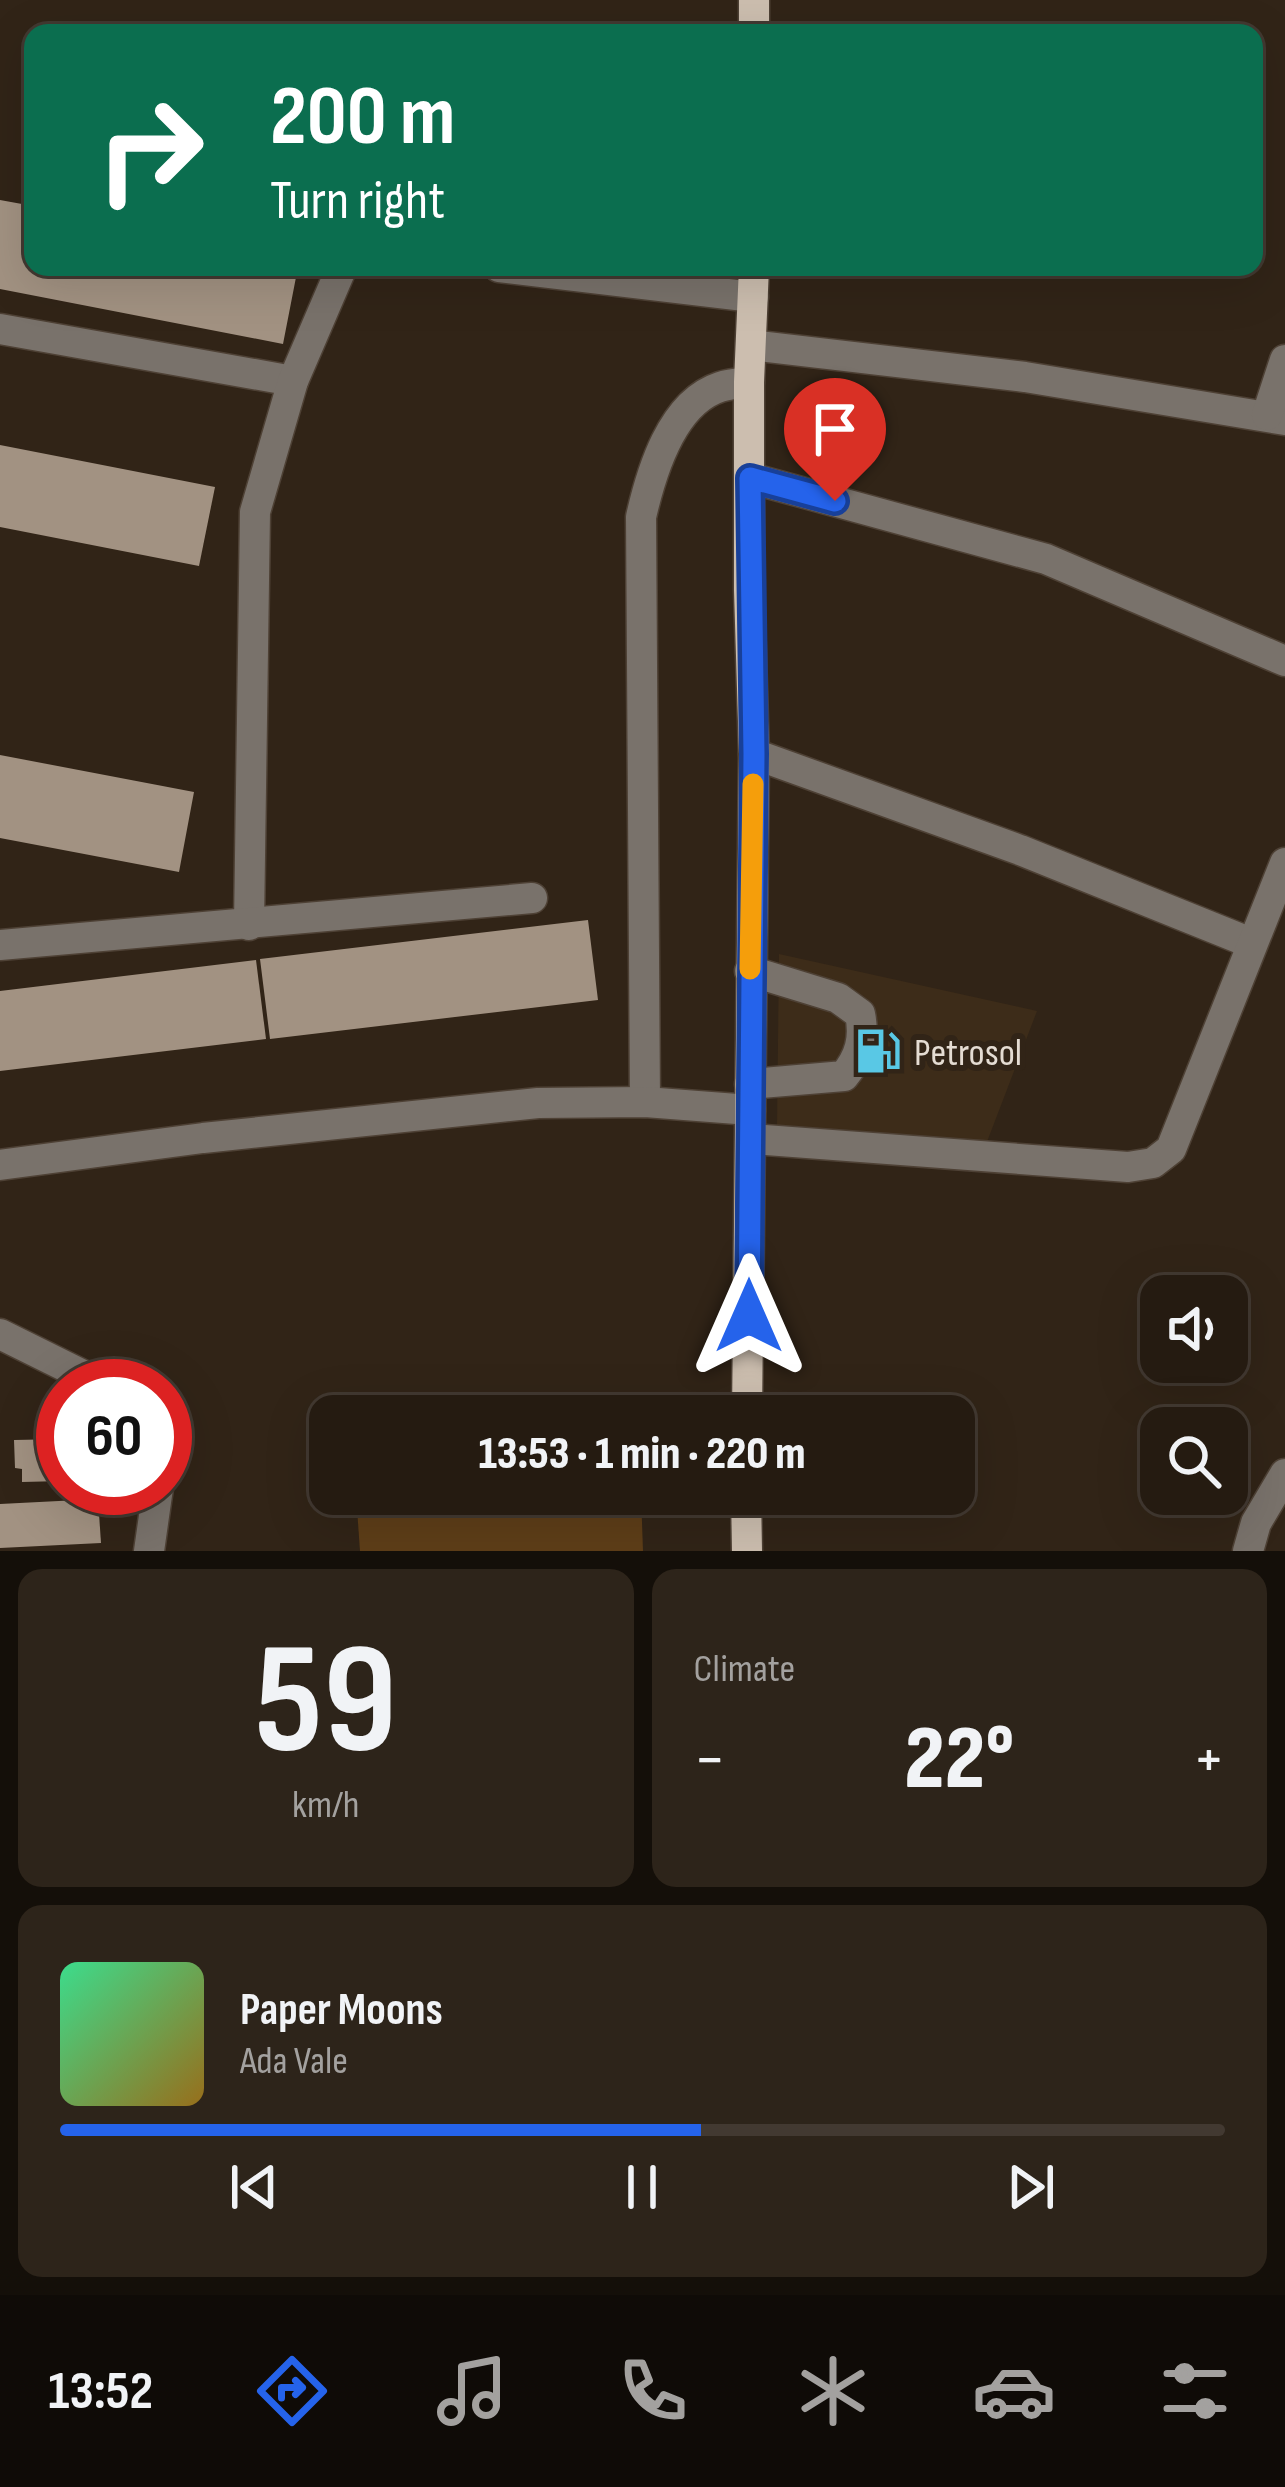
<!DOCTYPE html>
<meta charset="utf-8">
<style>
body{margin:0;font-family:"Sofia Sans Condensed",sans-serif;background:#2d241a;color:#f1f3f6;height:100vh;display:flex;flex-direction:column;font-size:45px;white-space:nowrap}
*{box-sizing:border-box;margin:0}
p{font-size:39px;color:#a3a19f}
.icon{flex:none;width:66px;height:66px;fill:none;stroke:currentColor;stroke-width:2;stroke-linecap:round;stroke-linejoin:round}
.map{position:relative;height:1551px;overflow:hidden}
.panel{display:flex;flex-direction:column;gap:18px;padding:18px;background:#140f09;flex:1}
.panel>*{flex:none}
.hud{position:absolute;left:24px;top:24px;width:1239px;height:252px;border-radius:24px;box-shadow:0 12px 48px #0002,0 0 0 3px #423931;background:#0b6e4f;color:#fff;overflow:hidden}
.controls{position:absolute;left:1140px;top:1275px;display:grid;gap:24px}
.controls a{display:grid;place-items:center;width:108px;height:108px;border-radius:24px;background:#251b11;box-shadow:0 12px 48px #0002,0 0 0 3px #423931;font-size:60px}
.speed{position:absolute;left:36px;top:1359px;display:flex;gap:24px;font-size:60px;font-weight:700;text-align:center}
.speed>*{display:grid;place-content:center;width:156px;height:156px;border-radius:50%;background:#251b11;box-shadow:0 12px 48px #0002,0 0 0 3px #423931;line-height:1}
.speed .limit{border:18px solid #d22;background:#fff;color:#111}
.pin{position:absolute;display:grid;place-items:center;width:102px;height:102px;color:#fff;margin:-123px -51px;border-radius:50% 50% 50% 0;rotate:-45deg;box-shadow:0 0 12px #0007}
.pin .icon{rotate:45deg}
.me{position:absolute;width:132px;margin:-66px;rotate:0deg;stroke-linejoin:round;filter:drop-shadow(0 0 9px #0008)}
.turn{display:flex;align-items:center;gap:42px;height:252px;padding:0 48px;font-size:54px}
.turn .icon{width:156px;height:156px;stroke-width:2.5}
.turn b{display:block;font-size:84px;line-height:102px}
.big{font-size:90px;font-weight:800;line-height:1.1}
.panel .widget{flex:1;display:flex;flex-direction:column;justify-content:center;gap:18px;min-width:0;padding:0 42px;border-radius:24px;background:#2d241a}
.panel .dial{align-items:center;gap:0}
.dial b{font-size:156px;line-height:1}
.song{display:flex;align-items:center;gap:36px}
.cover{width:144px;height:144px;border-radius:18px;background:linear-gradient(135deg,hsl(150 70% 55%),hsl(40 70% 35%))}
.played{height:12px;border-radius:6px;background:linear-gradient(90deg,#2563eb 55%,#423931 55%)}
.keys{display:flex;justify-content:space-around;direction:ltr}
.heat{display:flex;justify-content:space-between;align-items:center;font-size:66px;direction:ltr}
.panel .tiles{flex:1;display:grid;gap:18px;grid-template-columns:1fr 1fr}
.widget:last-child{grid-column:span 2}
.trip{position:absolute;left:309px;top:1395px;width:666px;height:120px;border-radius:24px;background:#251b11;box-shadow:0 12px 48px #0002,0 0 0 3px #423931;font-weight:800;line-height:120px;text-align:center}
.menu{display:flex;height:192px;justify-content:space-around;align-items:center;background:#0f0b07;color:#a3a19f}
.menu .icon{width:84px;height:84px}
.menu .selected{color:#2563eb}
.menu b{font-size:54px;color:#f1f3f6}
.map>svg:first-child{display:block}
.built{fill:#3d2c19}
.green{fill:#5e3e18}
.building{fill:#a29282}
.lines{fill:none;stroke-linecap:round;stroke-linejoin:round}
.minor-casing{stroke:#4e4135;stroke-width:33}
.major-casing{stroke:#4e4135;stroke-width:33}
.minor{stroke:#79726b;stroke-width:30}
.major{stroke:#ccbeaf;stroke-width:30}
.route-casing{stroke:#184099;stroke-width:30}
.route{stroke:#2563eb;stroke-width:21}
.slow{stroke:#f59e0b;stroke-width:21}
.labels{text-anchor:middle;stroke-width:12;stroke-linejoin:round;paint-order:stroke}
.poi-label{font-size:39px;fill:#e4dcd3;stroke:#312417;text-anchor:start}
</style>
<div class="map">
<svg width="1285" height="1551" viewBox="0 0 1285 1551">
<rect width="100%" height="100%" fill="#312417"/>
<polygon class="built" points="779,954 1037,1011 985,1147 777,1129"/>
<g class="green">
<polygon points="349,1405 637,1413 638,1416 350,1416"/>
<polygon points="356,1494 641,1494 643,1551 360,1551"/>
</g>
<g class="building">
<polygon points="0,200 33,206 33,267 298,267 283,344 0,289"/>
<polygon points="0,445 215,487 199,566 0,527"/>
<polygon points="0,755 194,792 179,872 0,838"/>
<polygon points="588,920 598,1000 270,1039 260,959"/>
<polygon points="256,960 266,1039 0,1071 0,991"/>
<polygon points="63,1439 63,1481 22,1482 22,1469 15,1468 14,1440"/>
<polygon points="98,1499 101,1543 0,1548 0,1504"/>
</g>
<g class="lines">
<g class="minor-casing">
<g id="minor">
<polyline points="499,267 753,297"/>
<polyline points="0,329 293,381"/>
<polyline points="751,345 1025,377 1285,420"/>
<polyline points="1267,415 1285,360"/>
<polyline points="750,478 1046,559 1285,661"/>
<polyline points="754,754 1020,850 1251,943"/>
<polyline points="249,925 255,512 293,381 342,267"/>
<polyline points="0,945 532,898"/>
<path d="M 750,971 L 838,998 L 860,1014 C 865,1038 860,1057 844,1076 L 750,1084"/>
<path d="M 645,1102 L 641,517 C 651,473 671,403 720,387 C 729,384 740,383 749,382"/>
<polyline points="751,1139 1128,1167 1153,1163 1171,1149 1285,863"/>
<polyline points="0,1165 203,1138 538,1103 645,1102 750,1110"/>
<polyline points="0,1334 105,1386"/>
<polyline points="149,1551 158,1488"/>
<polyline points="1248,1551 1256,1523 1285,1474"/>
</g>
</g>
<g class="major-casing">
<g id="major">
<polyline points="754,33 754,0"/>
<polyline points="747,1416 754,754 749,590 749,382 754,267"/>
<polyline points="746,1494 747,1551"/>
</g>
</g>
<use href="#minor" class="minor"/>
<use href="#major" class="major"/>
</g>
<g class="lines">
<g class="route-casing">
<polyline id="route" points="749,1316 754,754 750,478 835,501"/>
</g>
<use href="#route" class="route"/>
<polyline class="slow" points="750,969 753,784"/>
</g>
<defs>
<g id="fuel-bare" transform="scale(3.6)"><path d="M-5.5-6h7V0h2V4h1.3V-2.5L3-4.5l.8-.8L6-3V5H2.5V1h-1V6h-7ZM-4.2-4.7v3.2H.2V-4.7Z" fill="#59c8e5" stroke="#312417" stroke-width="2.5" paint-order="stroke"/></g>
</defs>
<g fill-rule="evenodd">
<use href="#fuel-bare" x="878" y="1051"/>
</g>
<g class="labels">
<g class="poi-label">
<text x="914" y="1065">Petrosol</text>
</g>
</g>
</svg>
<div class="controls">
<a><svg class="icon" aria-label="sound" viewBox="0 0 24 24"><path d="M4 9h4l5-4v14l-5-4H4zM17 9q2 3 0 6"/></svg></a>
<a><svg class="icon" aria-label="search" viewBox="0 0 24 24"><circle cx="10" cy="10" r="6"/><path d="M15 15l6 6"/></svg></a>
</div>
<div class="speed"><div class="limit">60</div></div>
<div class="pin" style="left:835px;top:501px;background:#d93025"><svg class="icon" aria-label="arrive" viewBox="0 0 24 24"><path d="M6 21V4h12l-3 4 3 4H6"/></svg></div>
<svg class="me" style="left:749px;top:1316px" viewBox="-20 -20 40 40"><path d="M0-17L14 15 0 8-14 15z" fill="#2563eb" stroke="#fff" stroke-width="4"/></svg>
<div class="trip">13:53 · 1 min · 220 m</div>
<div class="hud">
<div class="turn"><svg class="icon" aria-label="right" viewBox="0 0 24 24"><path d="M7 20v-9h11M14 6l5 5-5 5"/></svg><div><b>200 m</b>Turn right</div></div>
</div>
</div>
<section class="panel">
<div class="tiles">
<div class="widget dial"><b>59</b><p>km/h</p></div>
<div class="widget"><p>Climate</p>
<div class="heat"><a>−</a><b class="big">22°</b><a>+</a></div>
</div>
<div class="widget">
<div class="song"><i class="cover"></i><div><b>Paper Moons</b><p>Ada Vale</p></div></div>
<div class="played"></div>
<div class="keys"><svg class="icon" aria-label="previous" viewBox="0 0 24 24"><path d="M18 5L8 12l10 7zM5 5v14"/></svg><svg class="icon" aria-label="pause" viewBox="0 0 24 24"><path d="M8 5v14M16 5v14"/></svg><svg class="icon" aria-label="next" viewBox="0 0 24 24"><path d="M6 5l10 7-10 7zM19 5v14"/></svg></div>
</div>
</div>
</section>
<nav class="menu">
<b>13:52</b>
<svg class="icon selected" aria-label="directions" viewBox="0 0 24 24"><path d="M12 3l9 9-9 9-9-9zM9 14v-3h6M13 9l2 2-2 2"/></svg>
<svg class="icon" aria-label="music" viewBox="0 0 24 24"><path d="M9 18V5l10-2v13"/><circle cx="6" cy="18" r="3"/><circle cx="16" cy="16" r="3"/></svg>
<svg class="icon" aria-label="phone" viewBox="0 0 24 24"><path d="M5 4h4l2 5-3 2q2 4 5 5l2-3 5 2v4C11 20 4 13 5 4z"/></svg>
<svg class="icon" aria-label="climate" viewBox="0 0 24 24"><path d="M12 3v18M4 7l16 10M4 17L20 7"/></svg>
<svg class="icon" aria-label="car" viewBox="0 0 24 24"><path d="M5 17H2v-5l4-1 3-4h7l3 4 3 1v5h-3M9 17h6M6 11h13"/><circle cx="7" cy="17" r="2"/><circle cx="17" cy="17" r="2"/></svg>
<svg class="icon" aria-label="filters" viewBox="0 0 24 24"><path d="M4 7h16M4 17h16"/><circle cx="9" cy="7" r="2"/><circle cx="15" cy="17" r="2"/></svg>
</nav>
